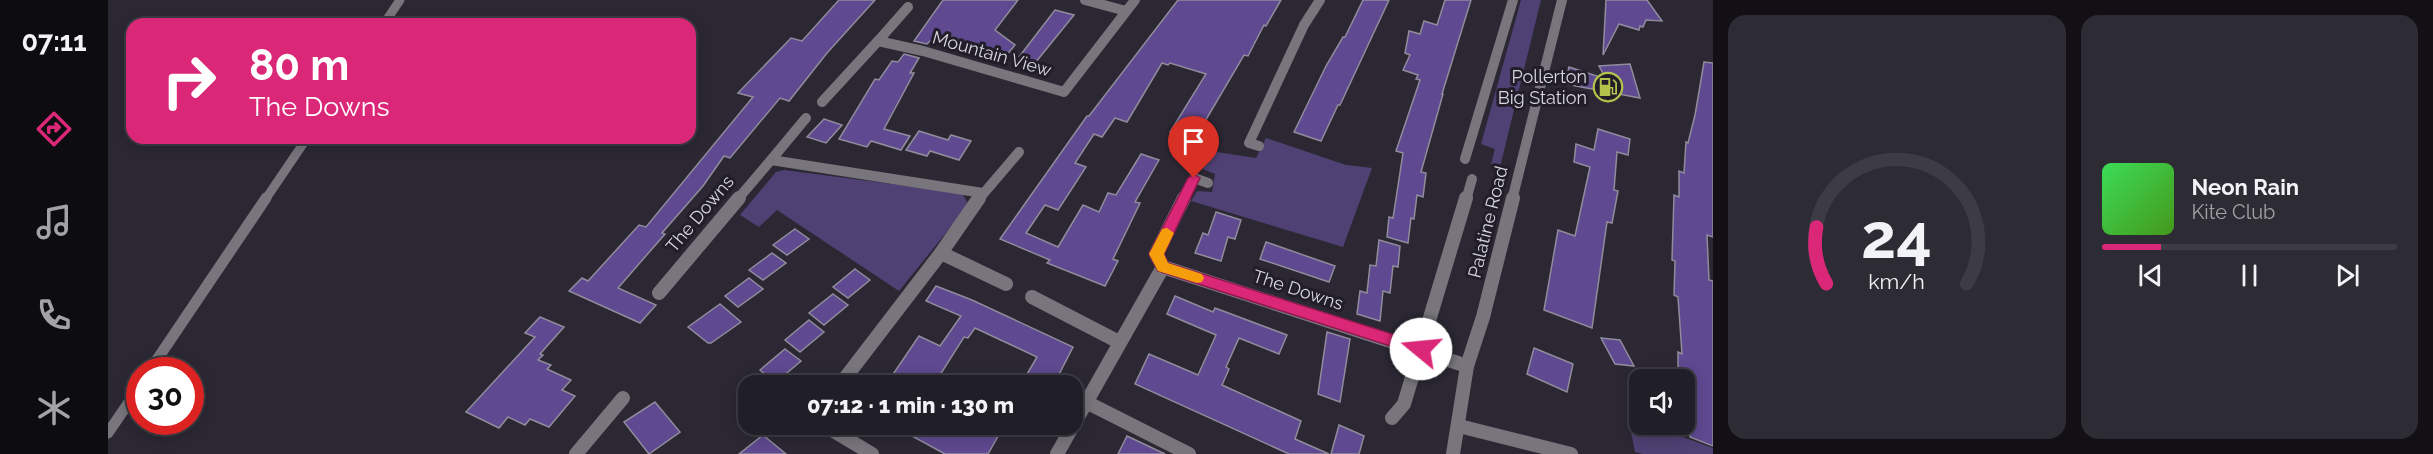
<!DOCTYPE html>
<meta charset="utf-8">
<style>
body{margin:0;font-family:Raleway,sans-serif;background:#2d2b33;color:#f1f3f6;height:100vh;display:flex;flex-direction:column;font-size:22px;white-space:nowrap}
*{box-sizing:border-box;margin:0}
p{font-size:20px;color:#a2a2a7}
.icon{flex:none;width:33px;height:33px;fill:none;stroke:currentColor;stroke-width:2;stroke-linecap:round;stroke-linejoin:round}
.map{position:relative;flex:1;overflow:hidden}
.details{display:flex;flex-direction:column;gap:15px;padding:15px;background:#121015;width:720px}
.details>*{flex:none}
.banner{position:absolute;left:18px;top:18px;width:570px;height:126px;border-radius:18px;box-shadow:0 3px 15px #0003,0 0 0 2px #3d3c44;background:#db2777;color:#fff;overflow:hidden}
.buttons{position:absolute;left:1521px;top:369px;display:grid;gap:12px}
.buttons a{display:grid;place-items:center;width:66px;height:66px;border-radius:12px;background:#201e27;box-shadow:0 3px 15px #0003,0 0 0 2px #3d3c44;font-size:30px}
.speed{position:absolute;left:18px;top:357px;display:flex;gap:12px;font-size:30px;font-weight:700;text-align:center}
.speed>*{display:grid;place-content:center;width:78px;height:78px;border-radius:50%;background:#201e27;box-shadow:0 3px 15px #0003,0 0 0 2px #3d3c44;line-height:1}
.speed .limit{border:9px solid #d22;background:#fff;color:#111}
.pin{position:absolute;display:grid;place-items:center;width:51px;height:51px;color:#fff;margin:-62px -26px;border-radius:50% 50% 50% 0;rotate:-45deg;box-shadow:0 0 6px #0007}
.pin .icon{rotate:45deg}
.me{position:absolute;width:66px;margin:-33px;rotate:287deg;stroke-linejoin:round;filter:drop-shadow(0 0 4px #0008)}
.turn{display:flex;align-items:center;gap:21px;height:126px;padding:0 24px;font-size:27px}
.turn .icon{width:78px;height:78px;stroke-width:2.5}
.turn b{display:block;font-size:42px;line-height:51px}
.details .card{flex:1;display:flex;flex-direction:column;justify-content:center;gap:9px;min-width:0;padding:0 21px;border-radius:18px;background:#2d2b33}
.details .dial{align-items:center;gap:0}
.dial svg{height:156px;overflow:visible;fill:none;stroke:#3d3c44;stroke-width:7;stroke-linecap:round;text-anchor:middle}
.dial text{fill:#f1f3f6;stroke:none}
.song{display:flex;align-items:center;gap:18px}
.cover{width:72px;height:72px;border-radius:9px;background:linear-gradient(135deg,hsl(130 70% 55%),hsl(100 70% 35%))}
.played{height:6px;border-radius:3px;background:linear-gradient(90deg,#db2777 20%,#3d3c44 20%)}
.keys{display:flex;justify-content:space-around;direction:ltr}
.details .tiles{flex:1;display:grid;gap:15px;grid-template-columns:repeat(2,1fr)}
.trip{position:absolute;left:630px;top:375px;width:345px;height:60px;border-radius:18px;background:#201e27;box-shadow:0 3px 15px #0003,0 0 0 2px #3d3c44;font-weight:800;line-height:60px;text-align:center}
main{display:flex;flex:1;min-height:0}
.tabs{display:flex;flex-direction:column;width:108px;justify-content:space-around;align-items:center;background:#0d0c10;color:#a2a2a7}
.tabs .icon{width:42px;height:42px}
.tabs .on{color:#db2777}
.tabs b{font-size:27px;color:#f1f3f6}
.map>svg:first-child{display:block}
.green{fill:#4f4173}
.building{fill:#5f4990;stroke:#908c9b;stroke-width:1.5}
.lines{fill:none;stroke-linecap:round;stroke-linejoin:round}
.service-far1{stroke:#78767c;stroke-width:9}
.service{stroke:#78767c;stroke-width:11}
.minor-far1{stroke:#78767c;stroke-width:10}
.minor{stroke:#78767c;stroke-width:14}
.tertiary-far1{stroke:#78767c;stroke-width:10}
.tertiary{stroke:#78767c;stroke-width:14}
.route{fill:#db2777;stroke:#8e194d;stroke-width:1.5}
.slow{fill:#f59e0b}
.labels{text-anchor:middle;stroke-width:6;stroke-linejoin:round;paint-order:stroke}
.street-label{font-size:18px;fill:#d7d5dd;stroke:#211e2a}
.poi-label{font-size:18px;fill:#d7d5dd;stroke:#211e2a;text-anchor:end}
</style>
<main>
<nav class="tabs">
<b>07:11</b>
<svg class="icon on" aria-label="directions" viewBox="0 0 24 24"><path d="M12 3l9 9-9 9-9-9zM9 14v-3h6M13 9l2 2-2 2"/></svg>
<svg class="icon" aria-label="music" viewBox="0 0 24 24"><path d="M9 18V5l10-2v13"/><circle cx="6" cy="18" r="3"/><circle cx="16" cy="16" r="3"/></svg>
<svg class="icon" aria-label="phone" viewBox="0 0 24 24"><path d="M5 4h4l2 5-3 2q2 4 5 5l2-3 5 2v4C11 20 4 13 5 4z"/></svg>
<svg class="icon" aria-label="climate" viewBox="0 0 24 24"><path d="M12 3v18M4 7l16 10M4 17L20 7"/></svg>
</nav>
<div class="map">
<svg width="1605" height="454" viewBox="0 0 1605 454">
<rect width="100%" height="100%" fill="#2b2834"/>
<g class="green">
<polygon points="1413,0 1433,0 1392,167 1383,164 1387,149 1373,144"/>
<polygon points="1158,138 1238,165 1264,168 1235,247 1083,201 1089,191 1104,192 1107,174 1072,160 1082,148 1148,158"/>
<polygon points="676,170 854,193 859,202 858,208 791,291 669,210 651,227 632,215 668,172"/>
<polygon points="1520,417 1531,421 1532,424 1542,425 1605,448 1605,454 1535,454 1527,452"/>
</g>
<g class="building">
<polygon points="731,0 767,0 719,53 681,101 672,98 622,158 616,156 595,186 554,233 557,234 510,288 548,305 532,323 461,291 474,278 480,281 531,225 538,227 645,97 630,93 683,38 694,41"/>
<polygon points="835,0 910,0 887,30 907,45 898,56 837,35 830,44 822,41 819,44 806,41"/>
<polygon points="1070,0 1173,0 1158,26 1156,25 1140,56 1136,55 1086,140 1062,132 1098,74 1062,63 1060,65 1054,63 1019,122 1007,118 994,137 986,134 967,163 978,167 950,210 937,205 918,233 950,247 975,205 991,212 1000,193 1008,195 1033,154 1051,160 1027,202 1032,203 1005,259 1010,261 997,286 939,263 942,260 892,239 979,116 981,116"/>
<polygon points="1255,0 1281,0 1232,105 1230,105 1213,141 1186,132 1218,66 1235,37 1237,37"/>
<polygon points="1337,0 1363,0 1334,94 1335,94 1313,172 1318,173 1315,197 1309,195 1306,219 1303,218 1300,243 1279,237 1281,217 1285,218 1295,153 1288,151 1312,80 1308,79 1310,75 1295,70 1302,55 1297,53 1301,31 1312,34 1316,21 1329,25"/>
<polygon points="1498,0 1539,0 1554,21 1538,20 1535,27 1532,26 1531,30 1511,24 1495,55"/>
<polygon points="947,10 966,15 927,63 911,57"/>
<polygon points="796,54 811,58 802,73 806,73 776,129 802,136 793,150 763,141 759,147 731,139 767,79 771,80 784,61 790,62"/>
<polygon points="1596,62 1605,63 1605,237 1599,235 1601,280 1605,281 1605,446 1582,437 1582,389 1576,387 1576,380 1570,380 1570,352 1574,354 1570,297 1566,295 1567,261 1564,260 1566,195 1571,197 1571,171 1576,173 1578,142 1580,143 1587,115"/>
<polygon points="1522,64 1532,98 1457,84 1461,67 1498,79 1491,66"/>
<polygon points="716,119 734,125 718,143 699,137"/>
<polygon points="1490,129 1522,139 1520,155 1509,152 1506,190 1510,191 1504,223 1499,222 1484,328 1436,310 1450,230 1467,236 1482,167 1466,162 1468,144 1486,150"/>
<polygon points="811,131 840,140 843,135 863,141 851,160 822,151 819,156 798,150"/>
<polygon points="1108,212 1133,220 1127,239 1120,237 1113,261 1087,253 1095,233 1100,235"/>
<polygon points="687,229 701,239 679,255 665,245"/>
<polygon points="1271,240 1292,246 1290,267 1285,266 1282,293 1275,291 1272,321 1249,314 1252,291 1259,293 1262,265 1268,266"/>
<polygon points="1158,242 1227,266 1221,282 1152,259"/>
<polygon points="664,253 678,263 655,280 641,270"/>
<polygon points="747,269 762,280 740,298 725,287"/>
<polygon points="641,278 655,289 630,307 617,296"/>
<polygon points="828,286 864,300 965,347 945,386 912,386 929,357 867,328 860,338 856,337 825,386 777,386 811,336 832,346 853,316 818,301"/>
<polygon points="725,294 740,305 716,325 701,313"/>
<polygon points="1067,296 1105,312 1107,308 1179,335 1171,354 1131,338 1118,367 1121,369 1114,385 1193,421 1187,439 1221,454 1181,454 1027,384 1041,354 1090,375 1108,335 1059,314"/>
<polygon points="612,304 633,322 603,343 600,343 580,327"/>
<polygon points="432,317 456,327 432,354 435,355 430,360 443,365 439,369 463,380 454,390 467,396 441,427 422,419 417,425 400,417 391,428 358,412 427,337 417,333"/>
<polygon points="701,320 716,332 692,352 677,340"/>
<polygon points="1219,332 1242,339 1232,402 1210,394"/>
<polygon points="1493,338 1512,340 1526,366 1507,364"/>
<polygon points="1426,348 1465,364 1459,392 1419,374"/>
<polygon points="677,349 693,361 667,383 652,370"/>
<polygon points="547,402 572,432 541,454 516,422"/>
<polygon points="782,424 897,424 880,454 837,454"/>
<polygon points="1231,425 1256,436 1251,454 1223,454"/>
<polygon points="655,435 678,454 631,454"/>
<polygon points="1019,436 1057,454 1010,454"/>
</g>
<g class="lines">
<g class="service-far1">
<polyline points="276,24 292,0"/>
<polyline points="157,200 199,138"/>
</g>
<g class="service">
<polyline points="42,370 158,198"/>
<polyline points="0,433 32,386"/>
</g>
<g class="minor-far1">
<polyline points="977,0 1018,11"/>
<polyline points="770,41 800,7"/>
<polyline points="714,102 770,41 815,51 956,92 1027,0"/>
<polyline points="1151,146 1141,143 1196,25 1212,0"/>
<polyline points="1357,159 1405,0"/>
<polyline points="663,160 698,118"/>
<polyline points="629,200 663,160 875,193"/>
<polyline points="870,200 911,152"/>
<polyline points="1075,200 1086,178 1100,183"/>
<polyline points="1358,200 1364,179"/>
</g>
<g class="minor">
<polyline points="833,253 898,284"/>
<polyline points="1055,267 1048,254 1076,198"/>
<polyline points="551,293 631,198"/>
<polyline points="924,297 1011,342"/>
<polyline points="731,386 833,253 871,198"/>
<polyline points="980,403 1081,454"/>
<polyline points="1284,418 1296,404 1358,198"/>
<polyline points="714,424 764,454"/>
<polyline points="1351,426 1463,454"/>
<polyline points="468,454 515,398"/>
<polyline points="949,454 1055,267 1359,366"/>
</g>
<polyline class="tertiary-far1" points="1404,200 1454,0"/>
<polyline class="tertiary" points="1345,454 1359,366 1375,317 1405,198"/>
</g>
<polygon class="route" points="1086,174 1092,178 1056,254 1060,263 1319,345 1321,349 1319,354 1313,356 1050,271 1041,254 1080,178"/>
<polygon class="slow" points="1059,228 1066,233 1056,254 1060,263 1094,274 1096,278 1094,282 1089,283 1050,271 1041,254 1054,229"/>
<defs>
<g id="fuel-ring" transform="scale(1.5)"><circle r="9.5" fill="#211e2a" stroke="#b3c24b" stroke-width="1.5"/><path d="M-5.5-6h7V0h2V4h1.3V-2.5L3-4.5l.8-.8L6-3V5H2.5V1h-1V6h-7ZM-4.2-4.7v3.2H.2V-4.7Z" fill="#b3c24b"/></g>
</defs>
<g fill-rule="evenodd">
<use href="#fuel-ring" x="1500" y="87"/>
</g>
<g class="labels">
<g class="street-label">
<text transform="translate(884 54) rotate(16)" y="6">Mountain View</text>
<text transform="translate(592 214) rotate(-50)" y="6">The Downs</text>
<text transform="translate(1380 222) rotate(-76)" y="6">Palatine Road</text>
<text transform="translate(1190 290) rotate(18)" y="6">The Downs</text>
</g>
<g class="poi-label">
<text x="1479" y="83">Pollerton<tspan x="1479" dy="21">Big Station</tspan></text>
</g>
</g>
</svg>
<div class="buttons">
<a><svg class="icon" aria-label="sound" viewBox="0 0 24 24"><path d="M4 9h4l5-4v14l-5-4H4zM17 9q2 3 0 6"/></svg></a>
</div>
<div class="speed"><div class="limit">30</div></div>
<div class="pin" style="left:1086px;top:178px;background:#d93025"><svg class="icon" aria-label="arrive" viewBox="0 0 24 24"><path d="M6 21V4h12l-3 4 3 4H6"/></svg></div>
<svg class="me" style="left:1313px;top:349px" viewBox="-20 -20 40 40"><circle r="19" fill="#fff"/><path d="M0-13L10 11 0 6-10 11z" fill="#db2777"/></svg>
<div class="trip">07:12 · 1 min · 130 m</div>
<div class="banner">
<div class="turn"><svg class="icon" aria-label="right" viewBox="0 0 24 24"><path d="M7 20v-9h11M14 6l5 5-5 5"/></svg><div><b>80 m</b>The Downs</div></div>
</div>
</div>
<section class="details">
<div class="tiles">
<div class="card dial"><svg viewBox="0 0 100 80">
<path d="M14 69A42 42 0 1 1 86 69"/>
<path d="M14 69A42 42 0 0 1 9 40" stroke="#db2777"/>
<text x="50" y="56" font-size="32" font-weight="700">24</text>
<text x="50" y="72" font-size="11">km/h</text>
</svg></div>
<div class="card">
<div class="song"><i class="cover"></i><div><b>Neon Rain</b><p>Kite Club</p></div></div>
<div class="played"></div>
<div class="keys"><svg class="icon" aria-label="previous" viewBox="0 0 24 24"><path d="M18 5L8 12l10 7zM5 5v14"/></svg><svg class="icon" aria-label="pause" viewBox="0 0 24 24"><path d="M8 5v14M16 5v14"/></svg><svg class="icon" aria-label="next" viewBox="0 0 24 24"><path d="M6 5l10 7-10 7zM19 5v14"/></svg></div>
</div>
</div>
</section>
</main>
